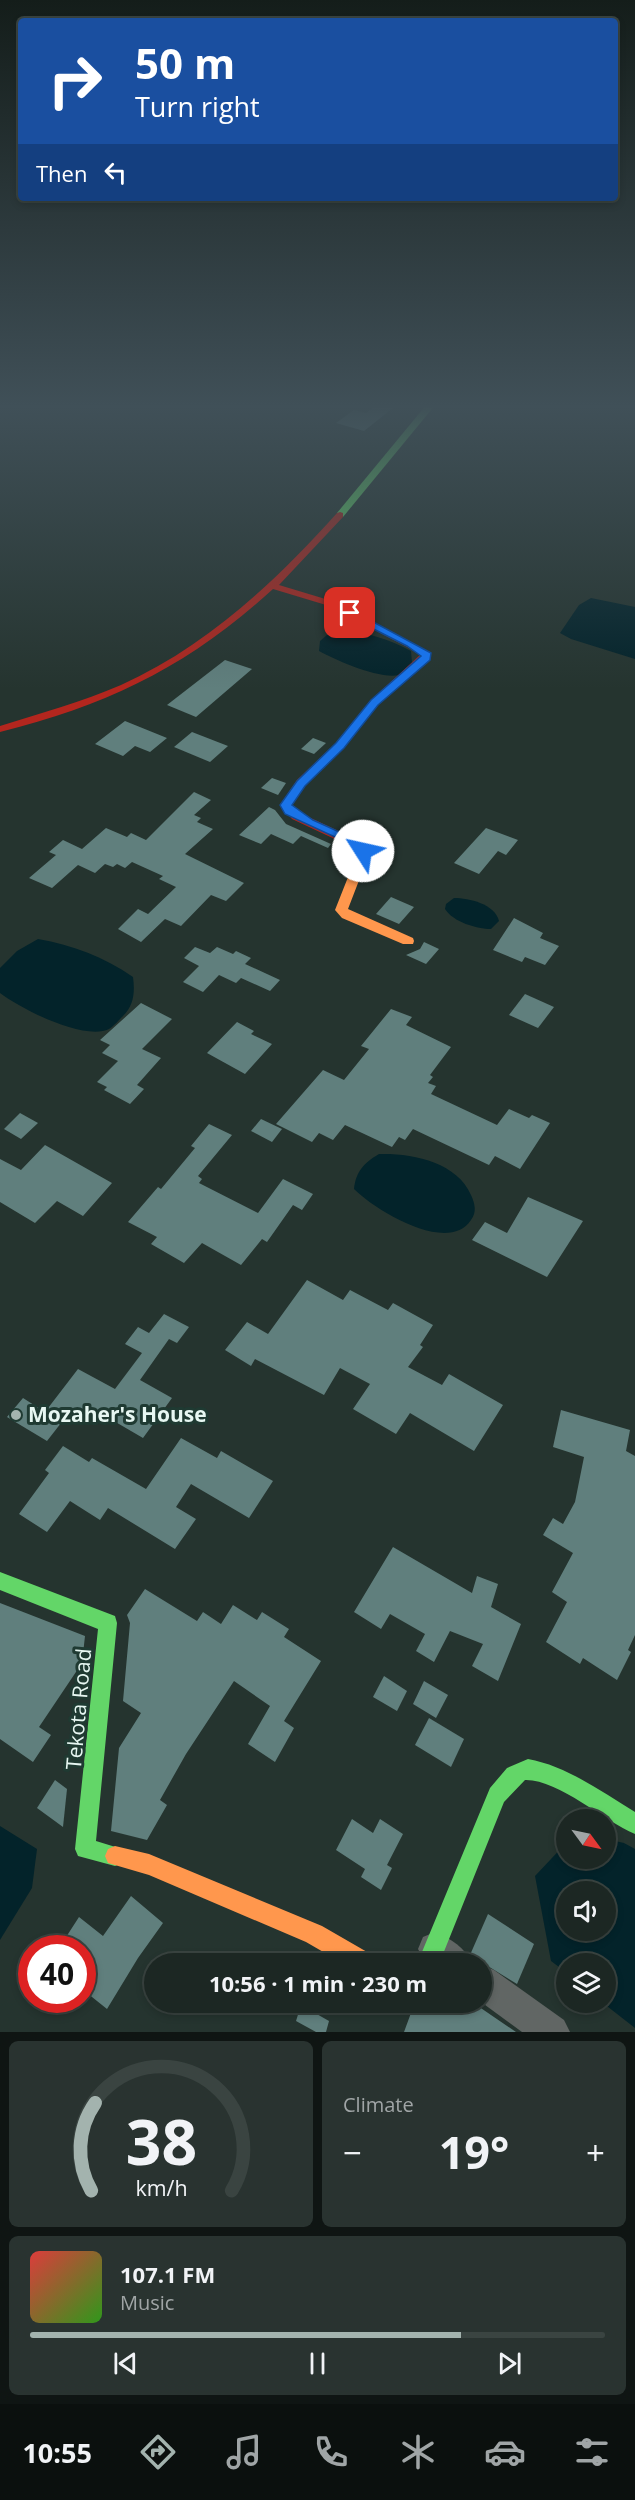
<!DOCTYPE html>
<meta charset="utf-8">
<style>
body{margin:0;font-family:"Open Sans",sans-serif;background:#293330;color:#f1f3f6;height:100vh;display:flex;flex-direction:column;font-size:22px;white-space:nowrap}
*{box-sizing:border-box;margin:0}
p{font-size:20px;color:#a0a5a6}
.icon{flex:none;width:33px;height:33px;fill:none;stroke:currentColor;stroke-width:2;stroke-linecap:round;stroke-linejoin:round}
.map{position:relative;height:2032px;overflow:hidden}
.panel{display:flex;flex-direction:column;gap:9px;padding:9px;background:#0f1513;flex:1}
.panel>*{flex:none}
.hud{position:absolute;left:18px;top:18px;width:600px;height:183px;border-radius:6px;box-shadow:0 3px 9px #0003,0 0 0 2px #3a4441;background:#1a4fa0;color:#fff;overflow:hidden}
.needle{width:39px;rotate:123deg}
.tools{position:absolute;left:556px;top:1809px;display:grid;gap:12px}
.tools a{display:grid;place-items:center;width:60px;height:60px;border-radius:50%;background:#1c2723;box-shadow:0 3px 9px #0003,0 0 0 2px #3a4441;font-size:30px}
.speed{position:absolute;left:18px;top:1935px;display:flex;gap:12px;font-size:30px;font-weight:700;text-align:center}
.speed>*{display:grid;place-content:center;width:78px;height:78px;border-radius:50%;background:#1c2723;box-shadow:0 3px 9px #0003,0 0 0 2px #3a4441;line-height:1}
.speed .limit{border:9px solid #d22;background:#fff;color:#111}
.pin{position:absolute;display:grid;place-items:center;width:51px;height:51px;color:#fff;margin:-26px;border-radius:12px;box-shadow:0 3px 9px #0006}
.me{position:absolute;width:66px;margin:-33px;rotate:305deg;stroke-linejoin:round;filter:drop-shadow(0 0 4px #0008)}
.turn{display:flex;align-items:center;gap:21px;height:126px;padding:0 18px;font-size:27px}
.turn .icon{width:78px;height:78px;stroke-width:2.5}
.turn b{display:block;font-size:42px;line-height:51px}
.then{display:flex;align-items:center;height:57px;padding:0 18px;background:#0003;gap:12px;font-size:22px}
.big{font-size:45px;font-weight:700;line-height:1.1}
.panel .tile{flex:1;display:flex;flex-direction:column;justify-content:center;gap:9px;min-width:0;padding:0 21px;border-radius:9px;background:#293330}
.panel .dial{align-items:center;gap:0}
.dial svg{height:156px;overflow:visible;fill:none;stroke:#3a4441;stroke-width:7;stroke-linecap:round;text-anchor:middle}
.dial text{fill:#f1f3f6;stroke:none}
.song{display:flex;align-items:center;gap:18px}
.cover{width:72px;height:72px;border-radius:9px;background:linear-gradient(135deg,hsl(0 70% 55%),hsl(110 70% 35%))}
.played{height:6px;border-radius:3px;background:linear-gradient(90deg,#a3b3ae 75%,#3a4441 75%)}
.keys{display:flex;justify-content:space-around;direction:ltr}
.heat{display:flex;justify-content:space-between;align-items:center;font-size:33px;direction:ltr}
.panel .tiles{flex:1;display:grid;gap:9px;grid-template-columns:1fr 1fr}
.tile:last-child{grid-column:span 2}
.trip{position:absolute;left:144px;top:1953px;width:348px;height:60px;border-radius:30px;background:#1c2723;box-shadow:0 3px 9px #0003,0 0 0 2px #3a4441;font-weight:700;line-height:60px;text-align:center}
.tab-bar{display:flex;height:96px;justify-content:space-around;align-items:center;background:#0b100e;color:#a0a5a6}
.tab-bar .icon{width:42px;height:42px}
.tab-bar .current{color:#a3b3ae}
.tab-bar b{font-size:27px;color:#f1f3f6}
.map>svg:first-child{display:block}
.water{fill:#03232a;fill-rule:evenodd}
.building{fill:#607f7d}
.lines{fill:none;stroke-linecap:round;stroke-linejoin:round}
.street{fill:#616664;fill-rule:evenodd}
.fast{fill:#63d668;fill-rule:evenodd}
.slow{fill:#ff974d;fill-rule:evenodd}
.jam{fill:#b3261e;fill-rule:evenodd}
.route{fill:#1a73e8;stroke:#114b97;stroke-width:1.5}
.poi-dot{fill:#a3b3ae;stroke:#1f3a32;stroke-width:2}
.labels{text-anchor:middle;stroke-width:6;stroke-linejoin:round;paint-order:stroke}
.near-poi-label{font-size:21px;font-weight:bold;fill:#e7f7f2;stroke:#1f3a32;text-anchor:start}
.near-street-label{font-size:21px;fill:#e7f7f2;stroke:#1f3a32}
</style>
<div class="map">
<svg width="635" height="2032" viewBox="0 0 635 2032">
<rect width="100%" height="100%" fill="#25342f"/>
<g class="water">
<polygon points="591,598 635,607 635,659 571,639 560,633 579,605"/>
<path d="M 341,631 C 367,632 389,639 411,651 L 412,663 C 409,666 406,672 402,674 C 385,682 335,660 319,651 L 320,641 L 327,635 Z"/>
<path d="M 454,898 C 469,898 495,904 499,921 L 491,929 C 477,929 453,922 445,909 L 446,904 Z"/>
<path d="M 38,939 C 73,945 104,957 133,977 C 135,992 134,1005 123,1016 C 119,1020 114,1026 109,1029 C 84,1041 21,1009 0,993 L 0,968 L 17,951 Z"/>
<path d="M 379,1154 C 412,1153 457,1162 471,1195 C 475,1204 477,1212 471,1220 C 448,1255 375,1210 354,1189 C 356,1171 364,1163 379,1154 Z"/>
<polygon points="0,1826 37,1849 32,1888 0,1940"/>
<path d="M 606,1839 L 624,1843 L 635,1849 L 635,2028 L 603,2003 L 606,2002 L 606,1964 L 567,1964 L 567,1973 L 551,1961 L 535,1876 L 567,1842 L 567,1858 L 606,1858 ZM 567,1892 L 606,1892 L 606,1930 L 567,1930 Z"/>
</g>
<g class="building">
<polygon points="378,404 398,404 364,431 336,423 354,410 366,413"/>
<polygon points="225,660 252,669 196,717 167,705"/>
<polygon points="125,721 167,738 150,752 135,746 123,756 95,744"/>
<polygon points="192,732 228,746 210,762 174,747"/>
<polygon points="313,738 326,743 314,754 301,749"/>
<polygon points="272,778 286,783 278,795 261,788"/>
<polygon points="194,792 211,800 194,815 201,818 197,822 213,829 185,854 244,883 226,901 211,895 181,926 165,919 141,942 118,929 138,909 148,914 176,887 159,879 163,876 132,862 125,868 117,864 113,867 105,864 95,873 78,865 52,888 29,878 56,855 49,852 63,840 82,849 106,828 127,837 131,833 146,840"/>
<polygon points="269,807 275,810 286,824 331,844 328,848 301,836 293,844 271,834 261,844 239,835"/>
<polygon points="486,828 518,840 506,855 498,851 479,874 454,863"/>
<polygon points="391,897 414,907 399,924 376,914"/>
<polygon points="514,918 543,933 540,938 559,946 545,965 525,957 522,962 493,950"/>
<polygon points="424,942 439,949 426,964 406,955 420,949"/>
<polygon points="195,947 210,953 217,947 233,954 236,951 251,958 245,964 280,980 270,991 241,978 236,983 219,975 203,992 183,982 199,966 184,958"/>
<polygon points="525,994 554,1007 538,1028 509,1015"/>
<polygon points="141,1003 172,1019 142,1049 161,1058 137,1085 144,1089 130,1104 104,1090 107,1087 97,1082 118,1061 102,1053 110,1045 100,1040"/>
<polygon points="391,1009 412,1017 406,1025 451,1047 430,1075 433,1077 428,1083 436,1086 431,1094 497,1125 509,1109 529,1118 532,1115 550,1123 520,1169 495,1156 489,1165 413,1129 405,1140 399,1137 392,1147 345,1125 333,1140 319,1133 312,1142 276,1124 323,1070 344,1080 369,1049 361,1046"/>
<polygon points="237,1022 254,1031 251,1034 272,1044 245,1074 207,1053"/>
<polygon points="20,1113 38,1123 21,1139 4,1129"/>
<polygon points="261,1119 282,1129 272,1142 251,1131"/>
<polygon points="209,1124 232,1135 198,1176 202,1179 199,1183 258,1213 283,1179 313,1194 302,1210 293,1205 267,1242 262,1239 241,1265 202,1243 184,1263 151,1244 157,1237 128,1222 158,1187 161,1189 195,1148 191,1146"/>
<polygon points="45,1145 112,1183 83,1216 57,1201 35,1223 0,1202 0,1159 21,1170"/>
<polygon points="528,1197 583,1221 547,1277 472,1240 485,1222 507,1233"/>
<polygon points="307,1280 343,1300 350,1290 388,1310 393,1303 433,1325 420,1345 423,1347 408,1367 442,1385 449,1374 503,1405 474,1451 410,1413 396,1434 353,1409 370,1384 340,1368 324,1395 255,1359 251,1366 225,1350 247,1322 268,1334"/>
<polygon points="164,1314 189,1327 177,1343 169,1339 140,1380 172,1398 143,1438 95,1410 88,1419 72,1409 47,1441 7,1417 23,1398 45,1412 78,1369 115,1389 142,1353 125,1344 138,1327 149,1333"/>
<polygon points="561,1410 630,1430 626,1451 635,1456 635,1635 628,1650 631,1652 617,1680 583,1658 580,1664 546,1642 567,1602 552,1592 573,1553 543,1535 553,1518 563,1524 575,1502 584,1457 553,1447"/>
<polygon points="181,1438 217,1458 221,1451 273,1481 249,1518 191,1484 176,1507 196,1519 175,1549 108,1508 100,1520 70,1501 47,1532 19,1514 49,1473 45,1470 63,1446 89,1462 92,1458 146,1489"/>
<polygon points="393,1547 472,1593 477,1576 498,1584 491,1607 521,1624 498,1681 472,1666 483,1644 450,1631 434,1662 416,1651 425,1634 390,1614 381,1629 354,1612"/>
<polygon points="145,1589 197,1621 203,1612 221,1624 233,1605 257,1620 262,1612 289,1629 284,1637 321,1661 284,1721 294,1728 275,1762 248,1744 270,1706 234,1681 186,1754 160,1800 167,1805 147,1840 111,1831 119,1748 141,1713 123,1701 130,1623 127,1615"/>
<polygon points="0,1603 85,1636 82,1663 39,1727 51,1735 33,1762 0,1739"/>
<polygon points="384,1676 407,1691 397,1711 373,1697"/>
<polygon points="424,1681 448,1695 436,1718 413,1704"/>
<polygon points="429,1718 464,1739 451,1767 415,1745"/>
<polygon points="55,1780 67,1789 63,1827 37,1808"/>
<polygon points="352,1819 373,1833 380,1819 403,1834 387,1865 392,1868 381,1890 361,1877 365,1869 336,1850"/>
<polygon points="131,1896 163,1923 138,1958 107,2009 82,1989 82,1948 59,1948 79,1917 103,1936"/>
<polygon points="488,1914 534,1944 517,1984 470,1955"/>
<polygon points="415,2002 426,2002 442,2013 447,2002 472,2002 516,2032 404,2032"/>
<polygon points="301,2005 329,2021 326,2032 316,2032 296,2021"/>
</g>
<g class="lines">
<g class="street">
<path d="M 435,1932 C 451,1939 465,1947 472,1964 L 426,1964 L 418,1949 L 423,1937 Z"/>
<polygon points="482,1965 494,1970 564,2020 570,2032 522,2032 481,2002"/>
</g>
<g class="fast">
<polygon points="427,404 436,404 343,517 337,517 337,513"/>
<polygon points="0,1572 115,1616 117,1623 96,1841 122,1849 125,1856 122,1863 115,1866 78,1856 75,1849 98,1629 0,1590"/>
<path d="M 528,1759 C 567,1766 602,1792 635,1812 L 635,1834 C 604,1821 558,1779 525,1780 L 504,1802 L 439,1964 L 417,1964 L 490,1788 L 507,1768 Z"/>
</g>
<g class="slow">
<polygon points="343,834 365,843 368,857 348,909 413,938 414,941 413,944 403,944 342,918 335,910 356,857 355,848 337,838"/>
<polygon points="115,1846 149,1854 322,1926 374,1956 377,1964 344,1964 306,1942 149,1875 108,1863 105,1856 108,1849"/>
</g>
<path class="jam" d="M 340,512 L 343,513 L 343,517 L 279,585 L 332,601 L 431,653 L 430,659 L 378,705 L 344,747 L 305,786 L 292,805 L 300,813 L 347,835 L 349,838 L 347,841 L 339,841 L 292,819 L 280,805 L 297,780 L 336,743 L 370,701 L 421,654 L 326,605 L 273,589 C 188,666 111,704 0,732 L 0,726 C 41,713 82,702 121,685 C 207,646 275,582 337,513 Z"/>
</g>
<linearGradient id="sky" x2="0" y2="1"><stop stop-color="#141d1a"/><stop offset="0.59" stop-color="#405058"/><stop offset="1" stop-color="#405058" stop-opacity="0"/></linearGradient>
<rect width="635" height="689" fill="url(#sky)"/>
<polygon class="route" points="346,611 353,611 431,653 430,660 378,705 344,748 305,786 292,805 313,820 366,844 369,851 363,855 350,844 285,814 280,805 297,781 336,743 371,700 421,656 407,646 346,615"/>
<circle class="poi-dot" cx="16" cy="1415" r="6"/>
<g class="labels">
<g class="near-poi-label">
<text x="28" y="1422">Mozaher's House</text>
</g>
<g class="near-street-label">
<text transform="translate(79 1709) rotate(-85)" y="7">Tekota Road</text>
</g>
</g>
</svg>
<div class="tools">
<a><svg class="needle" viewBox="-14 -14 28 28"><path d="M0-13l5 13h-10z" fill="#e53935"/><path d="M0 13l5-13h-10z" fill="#a0a5a6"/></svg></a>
<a><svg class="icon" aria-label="sound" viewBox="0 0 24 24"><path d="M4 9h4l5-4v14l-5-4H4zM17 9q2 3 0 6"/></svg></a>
<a><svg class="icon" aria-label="layers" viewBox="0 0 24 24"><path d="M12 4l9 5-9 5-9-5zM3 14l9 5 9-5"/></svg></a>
</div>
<div class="speed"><div class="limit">40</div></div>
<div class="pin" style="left:350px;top:613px;background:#d93025"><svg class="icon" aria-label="arrive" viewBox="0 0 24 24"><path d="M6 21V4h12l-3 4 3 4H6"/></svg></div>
<svg class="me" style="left:363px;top:851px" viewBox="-20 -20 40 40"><circle r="19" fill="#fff"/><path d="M0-13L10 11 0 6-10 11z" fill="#1a73e8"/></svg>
<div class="trip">10:56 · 1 min · 230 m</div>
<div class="hud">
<div class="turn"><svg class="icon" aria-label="right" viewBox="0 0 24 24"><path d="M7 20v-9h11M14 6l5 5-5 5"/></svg><div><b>50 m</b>Turn right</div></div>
<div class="then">Then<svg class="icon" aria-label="left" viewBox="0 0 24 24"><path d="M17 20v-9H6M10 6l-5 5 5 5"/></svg></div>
</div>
</div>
<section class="panel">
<div class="tiles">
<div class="tile dial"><svg viewBox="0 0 100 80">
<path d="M14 69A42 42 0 1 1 86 69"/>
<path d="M14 69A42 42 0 0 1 16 24" stroke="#a3b3ae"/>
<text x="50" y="56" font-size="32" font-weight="700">38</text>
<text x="50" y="72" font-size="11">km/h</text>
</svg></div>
<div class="tile"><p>Climate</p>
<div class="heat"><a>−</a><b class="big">19°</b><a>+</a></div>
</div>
<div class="tile">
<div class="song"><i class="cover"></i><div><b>107.1 FM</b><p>Music</p></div></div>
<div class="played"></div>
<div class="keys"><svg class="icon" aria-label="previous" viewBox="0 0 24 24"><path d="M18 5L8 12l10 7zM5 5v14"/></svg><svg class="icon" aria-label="pause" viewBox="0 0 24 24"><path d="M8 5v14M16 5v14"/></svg><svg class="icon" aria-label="next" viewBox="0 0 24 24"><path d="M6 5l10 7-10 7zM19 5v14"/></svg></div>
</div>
</div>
</section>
<nav class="tab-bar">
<b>10:55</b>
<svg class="icon current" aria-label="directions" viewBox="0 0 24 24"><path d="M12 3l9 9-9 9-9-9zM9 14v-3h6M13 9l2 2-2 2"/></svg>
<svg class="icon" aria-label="music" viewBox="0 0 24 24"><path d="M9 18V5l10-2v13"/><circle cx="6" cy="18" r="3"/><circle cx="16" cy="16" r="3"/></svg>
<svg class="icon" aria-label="phone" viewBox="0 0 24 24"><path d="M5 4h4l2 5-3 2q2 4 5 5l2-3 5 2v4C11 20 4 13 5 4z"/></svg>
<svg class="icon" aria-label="climate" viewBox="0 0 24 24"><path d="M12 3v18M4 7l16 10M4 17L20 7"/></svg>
<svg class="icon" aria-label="car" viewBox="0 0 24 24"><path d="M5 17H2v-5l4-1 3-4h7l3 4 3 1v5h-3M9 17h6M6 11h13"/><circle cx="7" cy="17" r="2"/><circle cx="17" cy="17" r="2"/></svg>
<svg class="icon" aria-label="filters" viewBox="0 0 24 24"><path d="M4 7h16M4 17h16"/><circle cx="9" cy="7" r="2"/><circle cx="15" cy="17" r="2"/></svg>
</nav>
